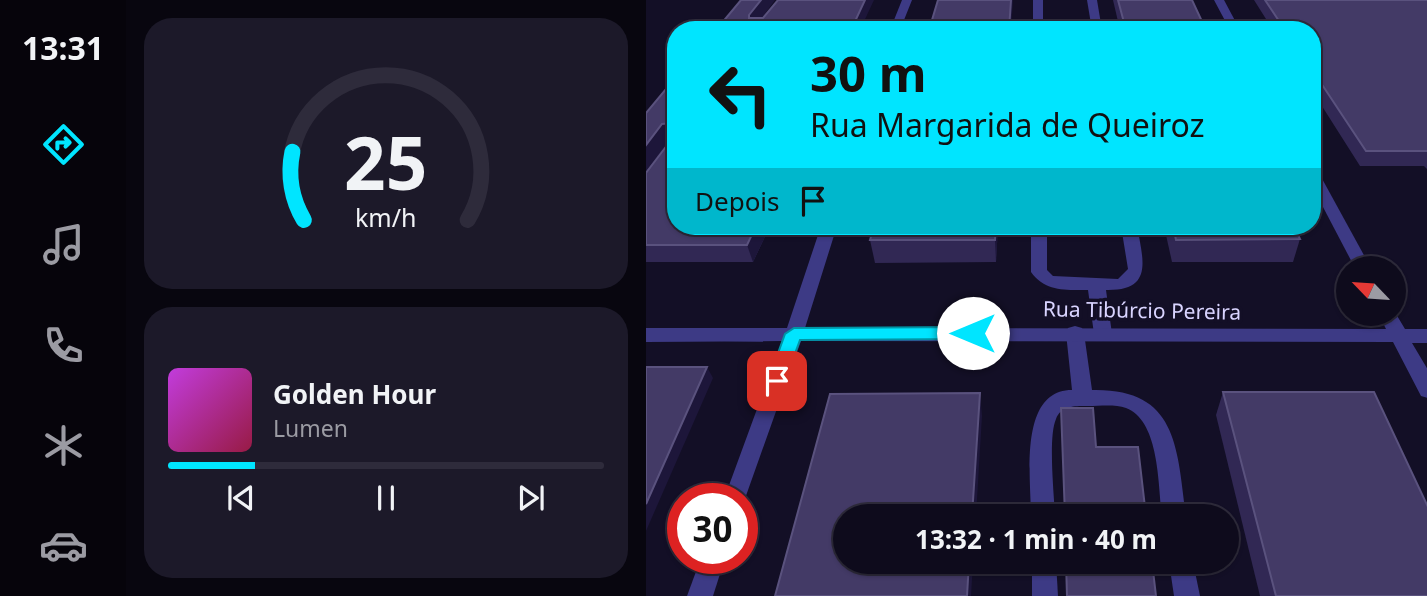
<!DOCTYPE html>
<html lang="pt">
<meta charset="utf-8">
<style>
body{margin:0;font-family:"Noto Sans",sans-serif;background:#1c1929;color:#f1f3f6;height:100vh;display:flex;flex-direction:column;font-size:26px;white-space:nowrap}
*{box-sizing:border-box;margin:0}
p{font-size:23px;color:#9b9ba3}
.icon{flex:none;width:38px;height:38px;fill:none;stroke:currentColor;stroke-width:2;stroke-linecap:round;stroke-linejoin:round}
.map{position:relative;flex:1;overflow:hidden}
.details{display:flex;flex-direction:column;gap:18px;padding:18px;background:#08060f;width:520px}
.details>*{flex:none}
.hud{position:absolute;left:21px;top:21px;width:654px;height:214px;border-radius:28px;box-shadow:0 2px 5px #0004,0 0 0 2px #2e2b3b;background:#00e5ff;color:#111;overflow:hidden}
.needle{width:46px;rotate:295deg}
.fabs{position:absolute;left:690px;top:256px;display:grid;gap:14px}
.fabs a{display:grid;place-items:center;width:70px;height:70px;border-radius:50%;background:#0e0b1c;box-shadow:0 2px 5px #0004,0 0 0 2px #2e2b3b;font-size:35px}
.speed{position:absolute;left:21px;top:483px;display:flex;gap:14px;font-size:35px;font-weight:700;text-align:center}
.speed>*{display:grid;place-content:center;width:91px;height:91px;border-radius:50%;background:#0e0b1c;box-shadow:0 2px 5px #0004,0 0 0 2px #2e2b3b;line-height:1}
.speed .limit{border:10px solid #d22;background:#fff;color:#111}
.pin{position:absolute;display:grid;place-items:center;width:60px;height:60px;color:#fff;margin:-30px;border-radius:14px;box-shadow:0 4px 10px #0006}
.me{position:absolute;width:77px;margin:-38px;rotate:270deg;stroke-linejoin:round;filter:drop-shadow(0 0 5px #0008)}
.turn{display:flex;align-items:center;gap:24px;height:147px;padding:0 28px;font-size:32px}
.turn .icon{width:91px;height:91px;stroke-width:2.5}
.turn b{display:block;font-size:49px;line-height:60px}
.then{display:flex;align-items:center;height:66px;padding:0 28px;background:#0003;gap:14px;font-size:26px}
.details .tile{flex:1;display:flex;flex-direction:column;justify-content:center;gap:10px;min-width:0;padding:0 24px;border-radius:28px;background:#1c1929}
.details .dial{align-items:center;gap:0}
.dial svg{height:182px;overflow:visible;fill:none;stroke:#2e2b3b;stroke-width:7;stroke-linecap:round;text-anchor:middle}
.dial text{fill:#f1f3f6;stroke:none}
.song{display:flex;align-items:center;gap:21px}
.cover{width:84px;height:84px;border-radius:10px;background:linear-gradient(135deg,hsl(290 70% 55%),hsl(340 70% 35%))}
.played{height:7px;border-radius:4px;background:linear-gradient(90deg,#00e5ff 20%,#2e2b3b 20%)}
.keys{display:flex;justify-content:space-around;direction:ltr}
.trip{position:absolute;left:187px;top:504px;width:406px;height:70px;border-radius:35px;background:#0e0b1c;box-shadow:0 2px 5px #0004,0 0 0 2px #2e2b3b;font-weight:700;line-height:70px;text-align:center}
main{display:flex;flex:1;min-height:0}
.dock{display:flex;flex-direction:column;width:126px;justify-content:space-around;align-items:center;background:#06040b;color:#9b9ba3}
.dock .icon{width:49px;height:49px}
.dock .selected{color:#00e5ff}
.dock b{font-size:32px;color:#f1f3f6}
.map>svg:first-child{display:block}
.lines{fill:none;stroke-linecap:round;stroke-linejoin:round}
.lane{fill:#3d3a85;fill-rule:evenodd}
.street{fill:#3d3a85;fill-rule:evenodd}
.wall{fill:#312854}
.shaded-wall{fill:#1d163a}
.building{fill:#433a66;stroke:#5a527e;stroke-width:2}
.route{fill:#00e5ff;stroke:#0095a6;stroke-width:2}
.labels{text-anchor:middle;stroke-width:7;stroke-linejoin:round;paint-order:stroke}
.street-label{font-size:21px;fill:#d9d4ff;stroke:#130f26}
</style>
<main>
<nav class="dock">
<b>13:31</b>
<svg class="icon selected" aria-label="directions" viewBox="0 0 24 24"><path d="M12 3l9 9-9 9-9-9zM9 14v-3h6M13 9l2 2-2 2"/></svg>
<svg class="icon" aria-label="music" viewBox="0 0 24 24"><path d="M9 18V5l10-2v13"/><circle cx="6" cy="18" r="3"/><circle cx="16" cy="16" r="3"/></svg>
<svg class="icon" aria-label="phone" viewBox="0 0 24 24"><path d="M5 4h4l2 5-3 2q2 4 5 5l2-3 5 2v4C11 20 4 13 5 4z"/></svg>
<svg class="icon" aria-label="climate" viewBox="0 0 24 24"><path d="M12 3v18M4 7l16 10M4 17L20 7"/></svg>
<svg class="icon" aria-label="car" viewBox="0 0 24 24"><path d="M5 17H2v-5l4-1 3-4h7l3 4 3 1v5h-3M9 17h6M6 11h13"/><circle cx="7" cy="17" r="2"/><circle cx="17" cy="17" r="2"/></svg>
</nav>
<section class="details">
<div class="tile dial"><svg viewBox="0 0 100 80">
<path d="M14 69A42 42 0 1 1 86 69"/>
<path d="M14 69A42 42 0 0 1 9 39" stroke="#00e5ff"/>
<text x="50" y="56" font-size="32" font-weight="700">25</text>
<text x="50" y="72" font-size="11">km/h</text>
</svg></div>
<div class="tile">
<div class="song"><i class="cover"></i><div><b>Golden Hour</b><p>Lumen</p></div></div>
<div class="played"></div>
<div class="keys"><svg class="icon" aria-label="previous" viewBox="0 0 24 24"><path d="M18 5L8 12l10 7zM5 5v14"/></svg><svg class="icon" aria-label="pause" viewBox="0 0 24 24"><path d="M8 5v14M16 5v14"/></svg><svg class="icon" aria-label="next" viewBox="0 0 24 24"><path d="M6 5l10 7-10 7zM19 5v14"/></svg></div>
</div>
</section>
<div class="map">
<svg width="782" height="596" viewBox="0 0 782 596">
<rect width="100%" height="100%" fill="#130f26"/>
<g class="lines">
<g class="lane">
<rect x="387" y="0" width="10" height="30"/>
<polygon points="441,0 451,0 456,30 446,30"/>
<path d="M 385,226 L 401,226 L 401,270 L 407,276 L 472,279 L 482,269 L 475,226 L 491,226 C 497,260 508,291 460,290 L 466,334 L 464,339 L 450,339 L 448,334 L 442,290 C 420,290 399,292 385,272 Z"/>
<path d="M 429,326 L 436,328 L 438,333 L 446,390 C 532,388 531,448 540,516 L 516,516 C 512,486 514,421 480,408 C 469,404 454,406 442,406 C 430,406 415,405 410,419 C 402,437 408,494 409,516 L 385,516 C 385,480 372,390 426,390 L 420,333 L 422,328 Z"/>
<polygon points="386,562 410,562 412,596 386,596"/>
<polygon points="523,562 547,562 554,596 528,596"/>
</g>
<g class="street">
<polygon points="256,0 266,0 254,30 244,30"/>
<polygon points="568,0 578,0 594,30 584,30"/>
<polygon points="667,171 674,175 725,268 709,268 667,188"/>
<polygon points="175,226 191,226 159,328 740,329 732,313 747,313 747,309 759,329 782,329 782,343 766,343 782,370 782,398 775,396 747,342 155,341 96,507 96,499 78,499 136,341 0,342 0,328 141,328"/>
<polygon points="55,558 79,558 67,596 41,596"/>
</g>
</g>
<g class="wall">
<polygon points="467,0 546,0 560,30 474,30"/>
<polygon points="608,0 782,0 782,170 778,166 714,166 667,92 667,30 627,30"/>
<polygon points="0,113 124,226 107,262 0,262 0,173 25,140 23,140 0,172"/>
<polygon points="228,226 352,226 350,262 229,263 224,240"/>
<polygon points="518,226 648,226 654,239 647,262 526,262"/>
<polygon points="577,392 782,596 614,596 570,415"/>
</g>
<g class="shaded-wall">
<polygon points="115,0 129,0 107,30 103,15"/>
<polygon points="219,0 228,0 214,30 205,30"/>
<polygon points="365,0 367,0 365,30 363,30"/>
<polygon points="25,123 30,139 23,140 0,172 0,145 16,124"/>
<polygon points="110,226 124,226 107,262 101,245"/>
<polygon points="350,226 352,226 350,262 349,240"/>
<polygon points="61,367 67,378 0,531 0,504"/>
<polygon points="334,393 336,416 330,516 326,516"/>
<polygon points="323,562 327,562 325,596 321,596"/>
</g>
<g class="building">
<polygon points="95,0 115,0 103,15 103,18 117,18 132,0 219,0 205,30 70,30"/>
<polygon points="292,0 365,0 363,30 283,30"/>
<polygon points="472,0 546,0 560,30 480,30"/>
<polygon points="619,0 782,0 782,151 720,151 667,71 667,30 639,30"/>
<polygon points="30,77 30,226 110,226 101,245 0,245 0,173 25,140 25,123 16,124 0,145 0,113"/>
<polygon points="228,226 350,226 349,240 224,240"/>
<polygon points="527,226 648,226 654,239 530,240"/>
<polygon points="0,367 61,367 0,504"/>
<polygon points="577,392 728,392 782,507 782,596 630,596"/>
<polygon points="334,393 326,516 200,516 200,562 323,562 321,596 129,596 184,394"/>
<polygon points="415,408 447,408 450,447 492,447 500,516 419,516"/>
<polygon points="420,562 506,562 510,596 421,596"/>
</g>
<polygon class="route" points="327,327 335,333 327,339 154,340 137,386 124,386 122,381 139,334 148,328"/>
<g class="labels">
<g class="street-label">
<text transform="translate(496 311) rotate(1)" y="7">Rua Tibúrcio Pereira</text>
</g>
</g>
</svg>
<div class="fabs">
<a><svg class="needle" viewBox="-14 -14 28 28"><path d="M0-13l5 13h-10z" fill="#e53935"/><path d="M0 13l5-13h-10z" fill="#9b9ba3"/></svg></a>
</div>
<div class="speed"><div class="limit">30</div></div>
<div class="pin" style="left:131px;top:381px;background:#d93025"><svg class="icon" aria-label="arrive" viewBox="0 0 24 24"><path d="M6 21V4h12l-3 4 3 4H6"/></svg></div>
<svg class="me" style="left:327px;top:333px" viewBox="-20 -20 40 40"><circle r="19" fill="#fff"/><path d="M0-13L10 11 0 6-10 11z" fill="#00e5ff"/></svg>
<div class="trip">13:32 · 1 min · 40 m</div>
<div class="hud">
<div class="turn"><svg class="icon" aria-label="left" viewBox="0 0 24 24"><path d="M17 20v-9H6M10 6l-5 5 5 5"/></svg><div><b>30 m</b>Rua Margarida de Queiroz</div></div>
<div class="then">Depois<svg class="icon" aria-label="arrive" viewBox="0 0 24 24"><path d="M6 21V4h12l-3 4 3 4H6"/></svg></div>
</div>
</div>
</main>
